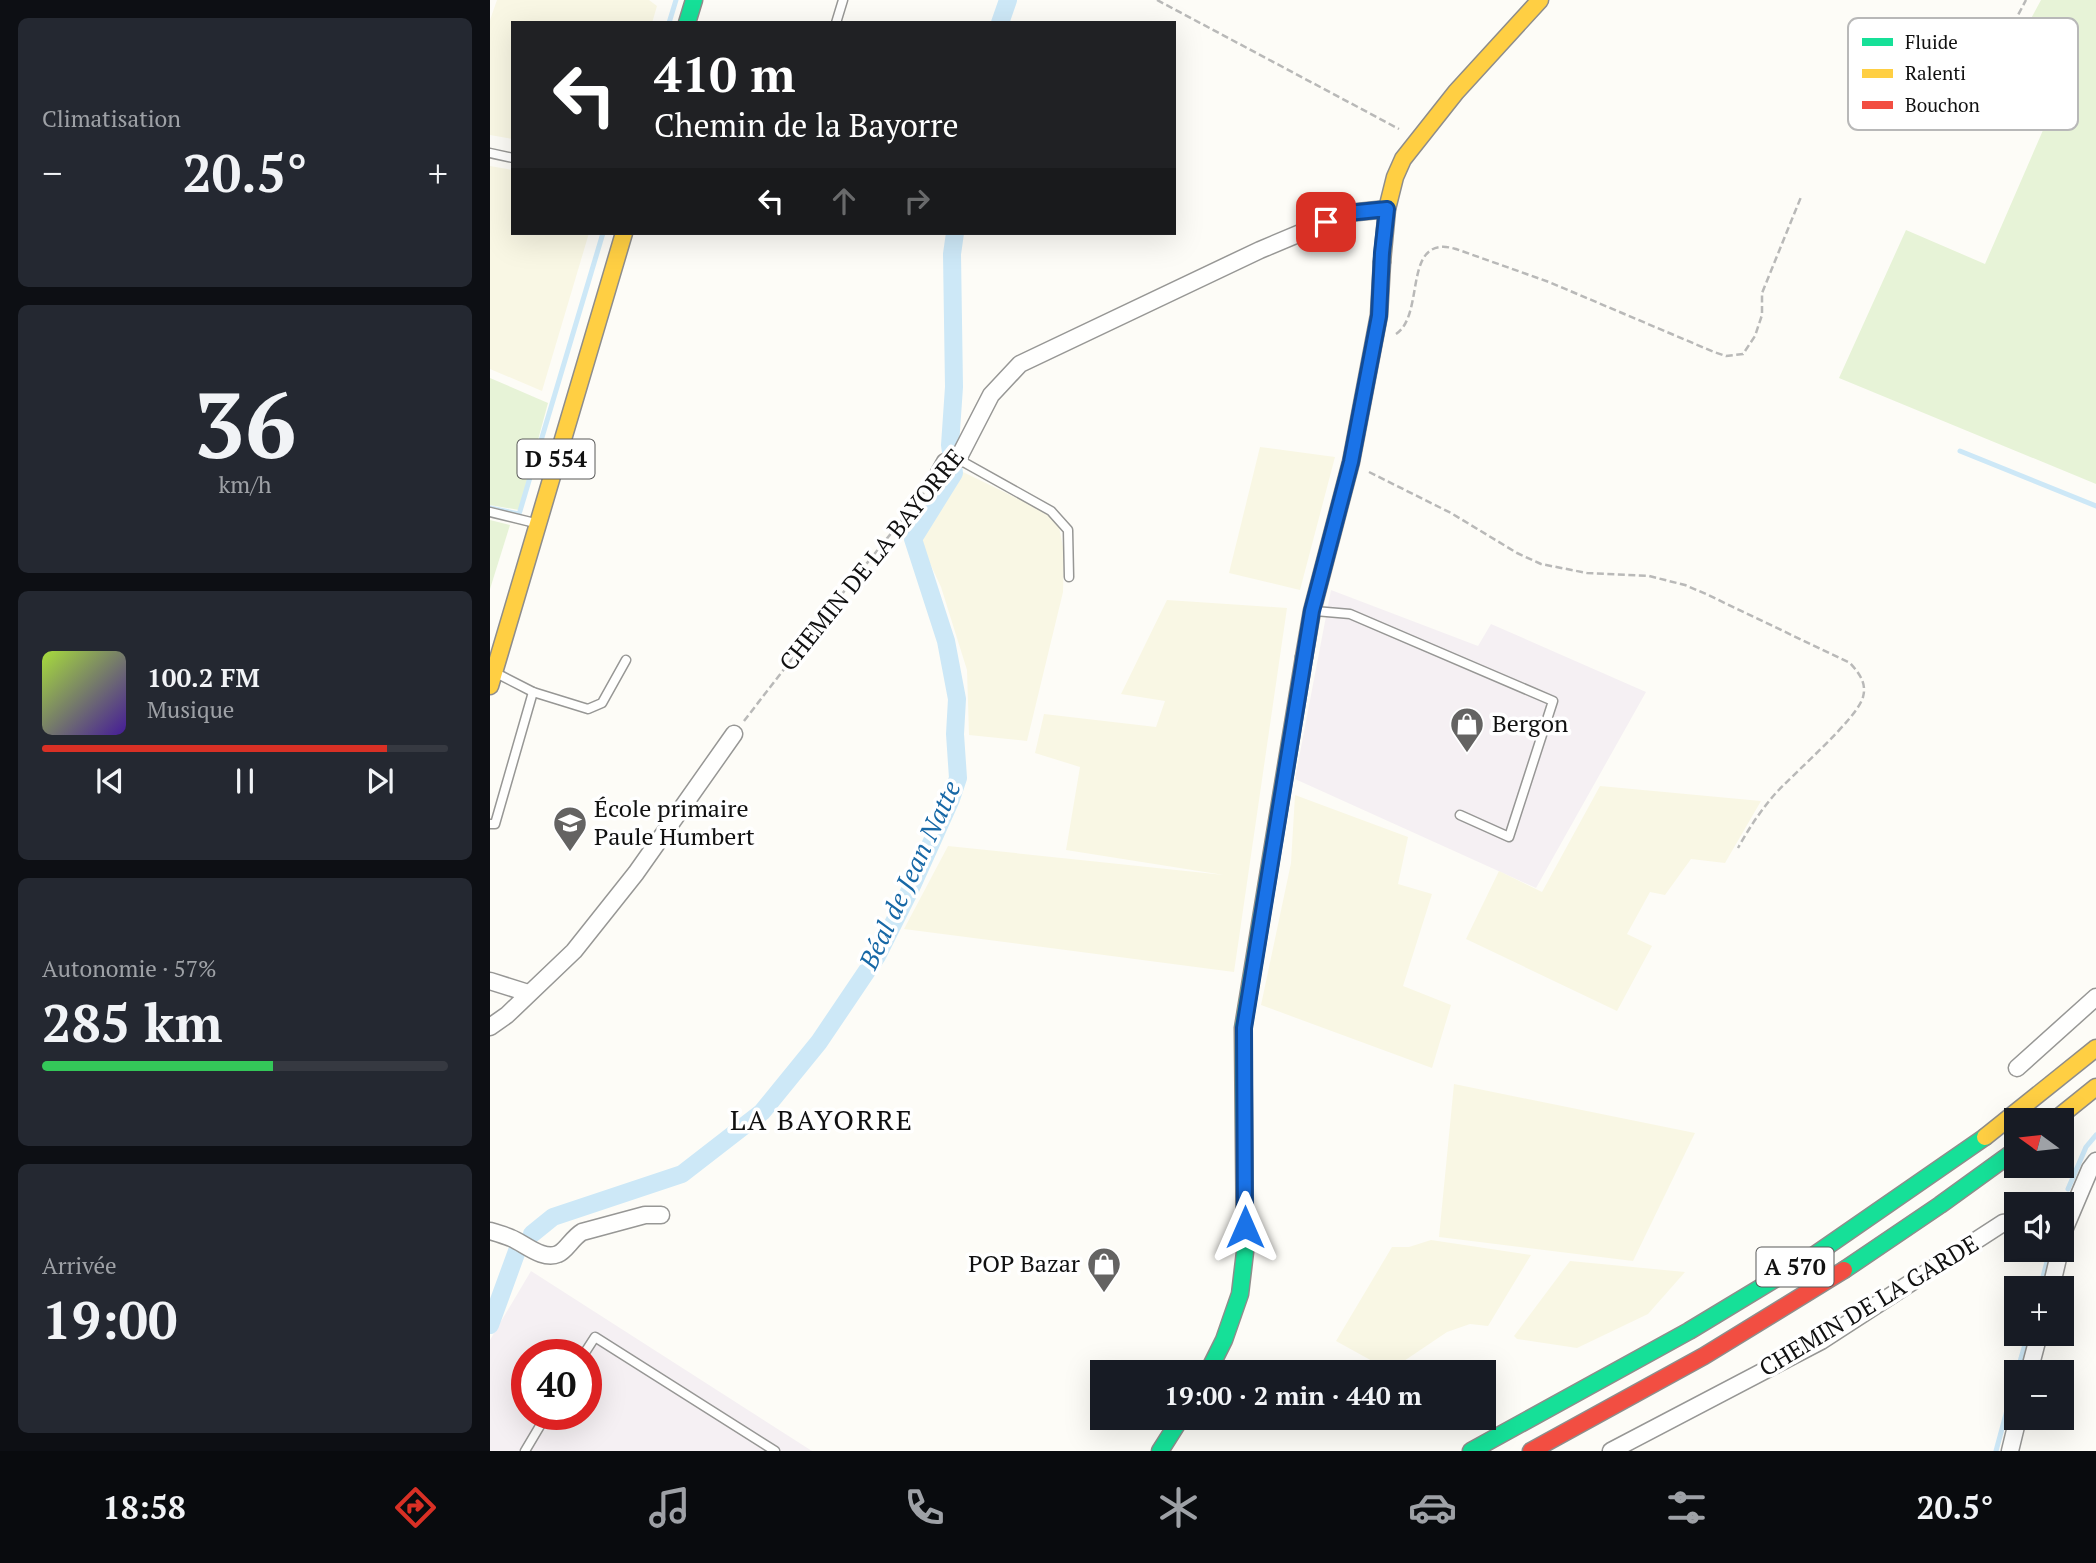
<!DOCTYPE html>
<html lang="fr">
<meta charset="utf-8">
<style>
body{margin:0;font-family:"PT Serif",serif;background:#242831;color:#f1f3f6;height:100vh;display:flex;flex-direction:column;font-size:26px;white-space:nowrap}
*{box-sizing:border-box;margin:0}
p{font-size:23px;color:#9ea1a6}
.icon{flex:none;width:38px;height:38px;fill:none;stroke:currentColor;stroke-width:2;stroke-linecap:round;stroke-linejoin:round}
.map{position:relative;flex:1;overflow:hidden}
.sheet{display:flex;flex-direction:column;gap:18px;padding:18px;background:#0d0f14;width:490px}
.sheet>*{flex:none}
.hud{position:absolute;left:21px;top:21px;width:665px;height:214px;border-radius:0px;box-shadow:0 7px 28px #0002;background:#202124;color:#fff;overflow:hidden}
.needle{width:46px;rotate:285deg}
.controls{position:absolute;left:1514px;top:1108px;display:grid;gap:14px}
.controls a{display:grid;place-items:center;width:70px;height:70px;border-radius:0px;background:#171b24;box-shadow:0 7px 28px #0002;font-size:35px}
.speed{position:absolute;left:21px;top:1339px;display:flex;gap:14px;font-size:35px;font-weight:700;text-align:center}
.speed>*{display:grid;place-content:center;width:91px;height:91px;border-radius:50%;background:#171b24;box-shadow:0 7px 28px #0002;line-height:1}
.speed .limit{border:10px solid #d22;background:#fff;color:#111}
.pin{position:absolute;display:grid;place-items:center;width:60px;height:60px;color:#fff;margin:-30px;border-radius:14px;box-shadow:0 4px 10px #0006}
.me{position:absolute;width:77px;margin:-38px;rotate:0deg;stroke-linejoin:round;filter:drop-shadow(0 0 5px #0008)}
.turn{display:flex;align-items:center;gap:24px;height:147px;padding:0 28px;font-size:32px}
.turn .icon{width:91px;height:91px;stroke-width:2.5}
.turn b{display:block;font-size:49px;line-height:60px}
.lanes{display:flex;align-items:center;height:66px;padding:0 28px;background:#0003;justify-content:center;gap:35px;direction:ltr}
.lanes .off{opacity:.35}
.big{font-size:52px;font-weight:700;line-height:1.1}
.sheet .card{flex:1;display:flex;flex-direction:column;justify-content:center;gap:10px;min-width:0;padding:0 24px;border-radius:10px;background:#242831}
.sheet .dial{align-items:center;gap:0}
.dial b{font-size:91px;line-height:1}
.song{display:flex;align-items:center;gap:21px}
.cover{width:84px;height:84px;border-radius:10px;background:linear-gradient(135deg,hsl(80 70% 55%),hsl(260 70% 35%))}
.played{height:7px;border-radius:4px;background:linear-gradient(90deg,#d93025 85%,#363941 85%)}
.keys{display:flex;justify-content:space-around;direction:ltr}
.heat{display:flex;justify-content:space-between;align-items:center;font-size:38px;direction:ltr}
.charge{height:10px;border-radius:5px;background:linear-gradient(90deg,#34c759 57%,#363941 0)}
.trip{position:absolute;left:600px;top:1360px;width:406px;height:70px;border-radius:0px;background:#171b24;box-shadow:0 7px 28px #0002;font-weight:700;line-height:70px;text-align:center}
.menu{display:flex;height:112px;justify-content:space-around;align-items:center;background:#090b0e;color:#9ea1a6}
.menu .icon{width:49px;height:49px}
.menu .on{color:#d93025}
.menu b{font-size:32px;color:#f1f3f6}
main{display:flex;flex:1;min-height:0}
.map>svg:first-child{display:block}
.industrial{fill:#f5f0f3;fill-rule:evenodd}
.farmland{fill:#f9f7e4}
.green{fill:#e7f3d7}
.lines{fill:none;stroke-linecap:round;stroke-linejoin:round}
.stream{stroke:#cde8f7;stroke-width:5}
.canal{stroke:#cde8f7;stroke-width:18}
.lane-casing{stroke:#979795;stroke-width:11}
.street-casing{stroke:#979795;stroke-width:19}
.fast-casing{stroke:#8e8d8b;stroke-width:19}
.slow-casing{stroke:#8e8d8b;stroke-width:19}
.jam-casing{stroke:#8e8d8b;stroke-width:19}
.path{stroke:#b9b9b8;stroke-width:2.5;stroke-dasharray:7 3.5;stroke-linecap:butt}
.lane{stroke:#fffffe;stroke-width:8}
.street{stroke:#fffffe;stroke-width:16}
.fast{stroke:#16e098;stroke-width:16}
.slow{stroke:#ffcf43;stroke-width:16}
.jam{stroke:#f24e42;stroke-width:16}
.route-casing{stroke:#114b97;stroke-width:18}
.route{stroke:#1a73e8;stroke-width:12}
.labels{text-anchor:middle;stroke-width:7;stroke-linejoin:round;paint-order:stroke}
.shield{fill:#fff;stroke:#585858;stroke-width:2}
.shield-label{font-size:23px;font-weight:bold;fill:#111}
.street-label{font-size:24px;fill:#111;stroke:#fff}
.poi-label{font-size:24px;fill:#111;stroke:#fff;text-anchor:start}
.water-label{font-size:26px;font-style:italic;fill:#1768a6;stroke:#fff}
.quarter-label{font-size:28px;letter-spacing:2px;fill:#111;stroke:#fff}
.key{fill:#fff;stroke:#b8b8b8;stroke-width:2}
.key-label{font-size:19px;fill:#111}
</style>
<main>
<section class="sheet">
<div class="card"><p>Climatisation</p>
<div class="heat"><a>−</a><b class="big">20.5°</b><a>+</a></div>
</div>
<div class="card dial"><b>36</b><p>km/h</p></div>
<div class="card">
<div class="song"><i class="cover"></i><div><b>100.2 FM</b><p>Musique</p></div></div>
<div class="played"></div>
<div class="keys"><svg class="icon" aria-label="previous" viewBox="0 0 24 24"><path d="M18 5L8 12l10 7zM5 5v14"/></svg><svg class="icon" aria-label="pause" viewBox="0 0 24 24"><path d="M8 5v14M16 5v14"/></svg><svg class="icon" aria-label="next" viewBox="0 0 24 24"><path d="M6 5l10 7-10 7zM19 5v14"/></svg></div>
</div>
<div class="card"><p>Autonomie · 57%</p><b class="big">285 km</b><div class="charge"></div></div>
<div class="card"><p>Arrivée</p><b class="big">19:00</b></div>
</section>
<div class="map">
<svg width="1606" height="1451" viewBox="0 0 1606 1451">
<rect width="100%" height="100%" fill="#fdfcf7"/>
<g class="industrial">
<polygon points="841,590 988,646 1001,624 1156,692 1046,888 805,779"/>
<path d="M 41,1271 L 322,1451 L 0,1451 L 0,1340 ZM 37,1354 L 96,1354 L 96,1414 L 37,1414 Z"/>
</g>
<g class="farmland">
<polygon points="7,0 159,0 167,6 162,23 23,23 23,139 0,135 0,20"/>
<polygon points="0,166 23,170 23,233 99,233 52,391 0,369"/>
<polygon points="770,447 845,457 810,590 739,573"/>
<polygon points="473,472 555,512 569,527 574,552 573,592 537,741 479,735 477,670 451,587 429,540"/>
<polygon points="677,600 797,608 744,972 414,929 458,846 734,875 576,850 590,767 545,753 554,714 666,727 675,701 631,694"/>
<polygon points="1110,786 1271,801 1235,863 1201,859 1175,895 1160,892 1137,934 1162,946 1127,1011 976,939 1009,871 1052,892"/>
<polygon points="805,795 918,837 908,884 942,894 913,986 961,1005 942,1068 771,1005 801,863"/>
<polygon points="964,1084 1205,1133 1143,1261 949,1237"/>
<polygon points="941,1240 1041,1255 998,1326 980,1324 957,1332 911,1363 893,1367 846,1341 902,1247 919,1247"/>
<polygon points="1080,1261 1195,1272 1158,1314 1087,1348 1027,1339 1024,1336"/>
</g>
<g class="green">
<polygon points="1551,0 1606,0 1606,484 1349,378 1416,230 1495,264 1557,121 1501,93"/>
<polygon points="0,378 58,403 29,510 0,505"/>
<polygon points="0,520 20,525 0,589"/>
</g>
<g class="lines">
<g class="stream">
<polyline points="179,23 186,0"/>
<polyline points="1470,451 1606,506"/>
<polyline points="0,508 29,514 30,511 113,233"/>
<polyline points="1578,1189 1596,1147 1606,1135"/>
<polyline points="1550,1288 1558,1258"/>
<polyline points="1527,1372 1538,1334"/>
<polyline points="1506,1451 1526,1377"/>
</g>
<g class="canal">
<polyline points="510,23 518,0"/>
<polyline points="42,1234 63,1217 192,1174 272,1112 329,1042 387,956 420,890 461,799 468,778 465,734 467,699 456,641 423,539 464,473 460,445 464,387 462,254 465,233"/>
<polyline points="0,1325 27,1251"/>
</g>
<g class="lane-casing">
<g id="lane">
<polyline points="346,23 353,0"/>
<polyline points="0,153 23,158"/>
<polyline points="468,459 561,511 578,530 579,577"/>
<polyline points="0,512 45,523"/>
<polyline points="825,611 860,614 1063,701 1019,837 970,815"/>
<polyline points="8,674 43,692 98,709 112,703 136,660"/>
<polyline points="0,824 5,824 43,692"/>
<polyline points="94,1354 105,1337 285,1451"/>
<polyline points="35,1451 57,1414"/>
</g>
</g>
<g class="street-casing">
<g id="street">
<polyline points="449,473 455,462 468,459 501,395 530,364 770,250 858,213 897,209"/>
<polyline points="0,981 38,993"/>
<polyline points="0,1027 17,1015 84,951 146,873 244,734"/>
<polyline points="1527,1068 1606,997"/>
<path d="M 0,1231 C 7,1233 14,1235 21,1238 C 34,1243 53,1261 68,1254 C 76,1251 82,1238 92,1232 L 155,1215 L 171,1215"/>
<polyline points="1572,1242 1575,1228 1600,1169 1606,1161"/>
<polyline points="1561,1288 1570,1250"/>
<polyline points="1539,1372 1549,1334"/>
<polyline points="1121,1451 1331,1341 1513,1223 1526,1221"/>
<polyline points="1520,1451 1528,1418"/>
</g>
</g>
<g class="fast-casing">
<g id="fast">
<polyline points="197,23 204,0"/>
<polyline points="1354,1270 1450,1205 1526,1150"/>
<polyline points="718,1372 734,1340 750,1294 755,1252 753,1028 814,657"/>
<polyline points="670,1451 691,1418"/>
<polyline points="981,1451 1199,1331 1323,1256 1495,1137"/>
</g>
</g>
<g class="slow-casing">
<g id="slow">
<polyline points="892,262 897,209 905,177 913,159 966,92 1050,0"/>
<polyline points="0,686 134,233"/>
<polyline points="1565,1120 1606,1087"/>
<polyline points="1495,1137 1606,1048"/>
</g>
</g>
<g class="jam-casing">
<g id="jam">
<polyline points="814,657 822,611 861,462 889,315 892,262"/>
<polyline points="1041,1451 1214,1356 1354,1270"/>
</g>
</g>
<g class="path">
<polyline points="667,0 909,129"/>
<polyline points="1475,128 1482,102 1536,0"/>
<path d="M 906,334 C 933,316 916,251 950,247 C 955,246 962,248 966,249 L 1059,282 L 1224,352 L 1236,356 L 1253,354 L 1265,336 L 1272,315 L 1272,293 L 1311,197"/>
<path d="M 879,472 L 961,513 L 1027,553 L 1051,564 L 1097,573 L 1159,576 L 1195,585 L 1216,594 L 1360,663 C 1369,673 1377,683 1373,697 C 1368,718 1303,774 1285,794 C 1271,810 1259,828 1248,848"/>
<polyline points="254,721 352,594 441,484"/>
</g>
<use href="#lane" class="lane"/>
<use href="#street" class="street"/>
<use href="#fast" class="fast"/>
<use href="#slow" class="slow"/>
<use href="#jam" class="jam"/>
</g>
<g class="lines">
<g class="route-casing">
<polyline id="route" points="755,1227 754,1028 822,611 861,462 889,316 892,253 897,209 858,213 836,222"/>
</g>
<use href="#route" class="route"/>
</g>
<defs>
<g id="shop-pin" transform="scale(1.75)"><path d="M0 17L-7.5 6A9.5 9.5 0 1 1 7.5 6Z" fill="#646362" stroke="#fff"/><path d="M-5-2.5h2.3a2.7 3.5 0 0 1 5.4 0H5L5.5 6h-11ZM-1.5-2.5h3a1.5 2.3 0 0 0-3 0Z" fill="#fff"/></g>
<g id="school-pin" transform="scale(1.75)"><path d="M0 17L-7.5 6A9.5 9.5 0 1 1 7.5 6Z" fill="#646362" stroke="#fff"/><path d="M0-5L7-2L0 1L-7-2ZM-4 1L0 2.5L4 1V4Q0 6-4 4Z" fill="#fff"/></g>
</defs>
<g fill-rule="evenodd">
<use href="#shop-pin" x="977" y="724"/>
<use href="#school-pin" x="80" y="823"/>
<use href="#shop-pin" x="614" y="1264"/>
</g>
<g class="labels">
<g class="shield">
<rect x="27.5" y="439.5" width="77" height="39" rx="5"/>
<rect x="1266.5" y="1247.5" width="77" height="39" rx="5"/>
</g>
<g class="shield-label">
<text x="66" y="467">D 554</text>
<text x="1305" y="1275">A 570</text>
</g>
<g class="street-label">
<text transform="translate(382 560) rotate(-51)" y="8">CHEMIN DE LA BAYORRE</text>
<text transform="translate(1379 1306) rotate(-31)" y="8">CHEMIN DE LA GARDE</text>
</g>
<g class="poi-label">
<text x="1002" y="732">Bergon</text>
<text x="104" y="817">École primaire<tspan x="104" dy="28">Paule Humbert</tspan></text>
<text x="590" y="1272" text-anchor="end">POP Bazar</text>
</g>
<g class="water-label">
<text transform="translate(420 875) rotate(-65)" y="9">Béal de Jean Natte</text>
</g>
<g class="quarter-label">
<text x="332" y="1130">LA BAYORRE</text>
</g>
</g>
<rect x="1358" y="18" width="230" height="112" rx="10" class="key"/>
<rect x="1372" y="38" width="31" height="8" fill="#16e098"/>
<rect x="1372" y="69" width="31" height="9" fill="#ffcf43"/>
<rect x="1372" y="101" width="31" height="8" fill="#f24e42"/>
<g class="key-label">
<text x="1415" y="49">Fluide</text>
<text x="1415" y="80">Ralenti</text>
<text x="1415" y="112">Bouchon</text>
</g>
</svg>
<div class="controls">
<a><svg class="needle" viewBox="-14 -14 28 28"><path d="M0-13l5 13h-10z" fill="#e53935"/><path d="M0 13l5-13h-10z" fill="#9ea1a6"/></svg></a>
<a><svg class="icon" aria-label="sound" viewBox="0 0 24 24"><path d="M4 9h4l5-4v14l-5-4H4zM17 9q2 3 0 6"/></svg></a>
<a>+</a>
<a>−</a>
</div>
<div class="speed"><div class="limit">40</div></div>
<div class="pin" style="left:836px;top:222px;background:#d93025"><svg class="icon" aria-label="arrive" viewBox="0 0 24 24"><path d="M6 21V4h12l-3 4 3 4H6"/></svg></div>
<svg class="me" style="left:755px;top:1227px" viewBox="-20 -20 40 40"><path d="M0-17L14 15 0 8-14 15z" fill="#1a73e8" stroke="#fff" stroke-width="4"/></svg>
<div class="trip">19:00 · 2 min · 440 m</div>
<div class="hud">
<div class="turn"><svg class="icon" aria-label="left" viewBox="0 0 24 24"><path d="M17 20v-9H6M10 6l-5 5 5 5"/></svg><div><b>410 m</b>Chemin de la Bayorre</div></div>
<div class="lanes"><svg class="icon" aria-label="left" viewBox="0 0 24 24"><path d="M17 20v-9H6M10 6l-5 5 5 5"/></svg><svg class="icon off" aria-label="ahead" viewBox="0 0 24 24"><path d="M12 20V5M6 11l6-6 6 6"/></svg><svg class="icon off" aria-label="right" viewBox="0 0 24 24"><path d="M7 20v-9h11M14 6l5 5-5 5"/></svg></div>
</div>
</div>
</main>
<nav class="menu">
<b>18:58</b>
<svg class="icon on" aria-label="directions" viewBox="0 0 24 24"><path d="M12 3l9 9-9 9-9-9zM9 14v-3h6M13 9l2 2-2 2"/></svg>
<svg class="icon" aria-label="music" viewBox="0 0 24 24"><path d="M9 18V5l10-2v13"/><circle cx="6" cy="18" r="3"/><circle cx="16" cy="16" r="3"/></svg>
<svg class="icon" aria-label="phone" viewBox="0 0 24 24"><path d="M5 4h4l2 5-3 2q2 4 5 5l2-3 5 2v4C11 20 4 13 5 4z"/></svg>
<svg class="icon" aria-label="climate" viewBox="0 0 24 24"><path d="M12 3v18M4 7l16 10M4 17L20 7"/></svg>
<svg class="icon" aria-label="car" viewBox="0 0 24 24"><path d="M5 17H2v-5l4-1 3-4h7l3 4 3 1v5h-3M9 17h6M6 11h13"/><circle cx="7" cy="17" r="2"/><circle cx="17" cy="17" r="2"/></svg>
<svg class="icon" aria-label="filters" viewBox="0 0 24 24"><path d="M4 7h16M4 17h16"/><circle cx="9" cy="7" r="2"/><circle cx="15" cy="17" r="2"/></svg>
<b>20.5°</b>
</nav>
